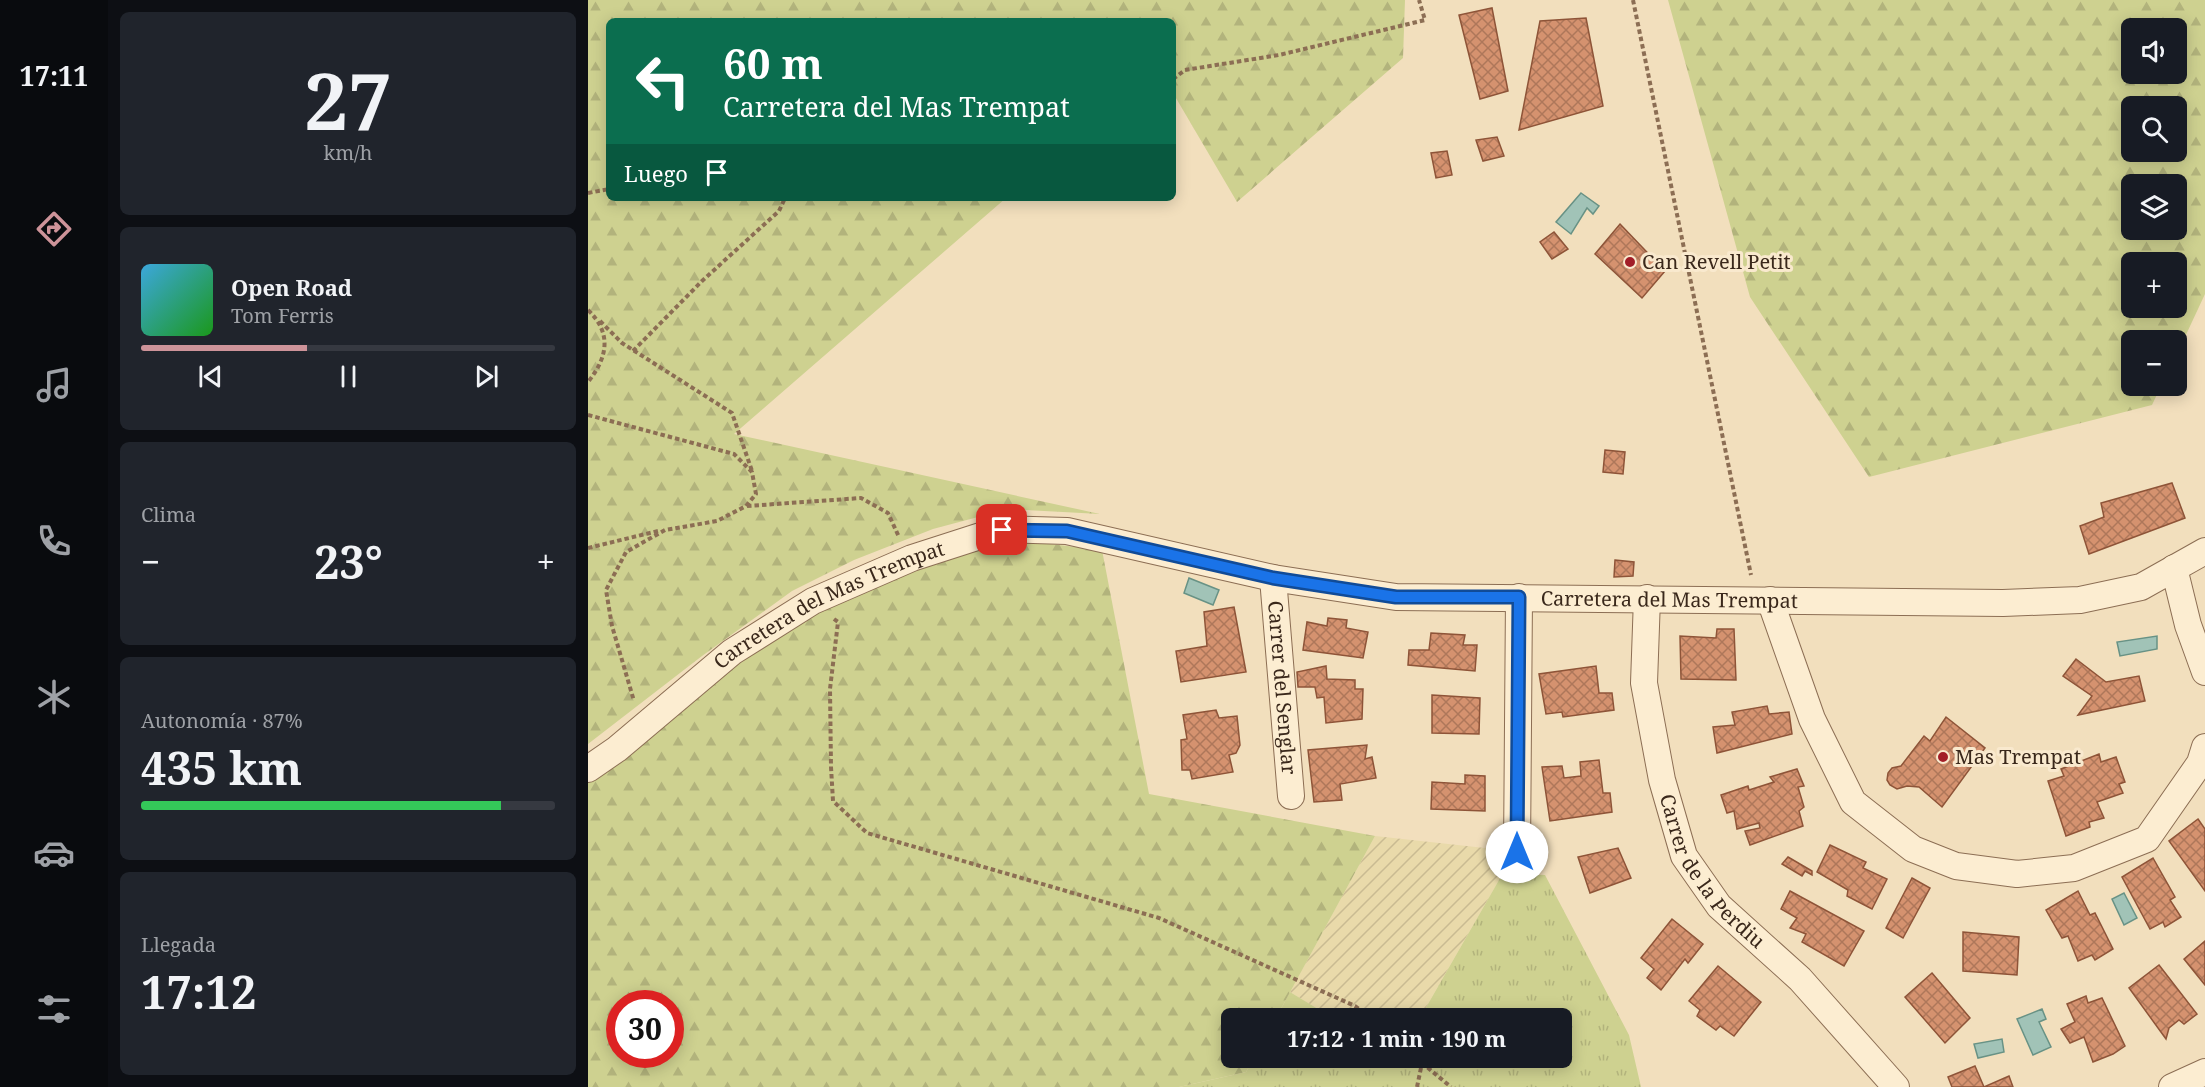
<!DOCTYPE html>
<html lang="es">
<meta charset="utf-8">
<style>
body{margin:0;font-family:"Noto Serif",serif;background:#20242c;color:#f1f3f6;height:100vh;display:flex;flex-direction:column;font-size:22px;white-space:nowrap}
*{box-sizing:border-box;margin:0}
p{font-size:20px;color:#9ea1a6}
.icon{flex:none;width:33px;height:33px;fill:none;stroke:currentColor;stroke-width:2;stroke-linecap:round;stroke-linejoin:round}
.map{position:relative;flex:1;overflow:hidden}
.sheet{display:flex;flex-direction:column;gap:12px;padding:12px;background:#0d0f14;width:480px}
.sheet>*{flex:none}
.top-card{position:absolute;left:18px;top:18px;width:570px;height:183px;border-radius:9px;box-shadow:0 3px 15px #0003;background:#0b6e4f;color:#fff;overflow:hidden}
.buttons{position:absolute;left:1533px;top:18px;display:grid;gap:12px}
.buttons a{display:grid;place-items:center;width:66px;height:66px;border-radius:9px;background:#171b24;box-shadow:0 3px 15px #0003;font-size:30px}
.speed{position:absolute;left:18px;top:990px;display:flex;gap:12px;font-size:30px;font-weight:700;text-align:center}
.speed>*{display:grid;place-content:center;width:78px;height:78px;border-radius:50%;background:#171b24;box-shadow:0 3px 15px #0003;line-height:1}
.speed .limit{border:9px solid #d22;background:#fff;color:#111}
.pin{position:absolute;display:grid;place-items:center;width:51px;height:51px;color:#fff;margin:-26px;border-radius:12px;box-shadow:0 3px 9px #0006}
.me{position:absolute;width:66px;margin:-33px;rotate:0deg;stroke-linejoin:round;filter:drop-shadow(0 0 4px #0008)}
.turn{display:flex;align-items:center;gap:21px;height:126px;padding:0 18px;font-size:27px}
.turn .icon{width:78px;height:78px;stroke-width:2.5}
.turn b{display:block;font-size:42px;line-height:51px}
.then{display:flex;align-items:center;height:57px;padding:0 18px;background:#0003;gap:12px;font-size:22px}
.big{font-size:45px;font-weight:700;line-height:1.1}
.sheet .card{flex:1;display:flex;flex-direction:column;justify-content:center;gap:9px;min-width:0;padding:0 21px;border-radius:9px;background:#20242c}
.sheet .dial{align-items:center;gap:0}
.dial b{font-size:78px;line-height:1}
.song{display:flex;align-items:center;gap:18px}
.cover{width:72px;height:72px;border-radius:9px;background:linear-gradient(135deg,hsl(200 70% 55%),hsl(120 70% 35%))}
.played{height:6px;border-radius:3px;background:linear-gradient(90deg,#cd9399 40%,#363941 40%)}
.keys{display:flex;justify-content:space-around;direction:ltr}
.heat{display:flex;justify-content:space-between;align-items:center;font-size:33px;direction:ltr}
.charge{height:9px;border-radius:4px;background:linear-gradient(90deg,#34c759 87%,#363941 0)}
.trip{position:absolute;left:633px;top:1008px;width:351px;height:60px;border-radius:9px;background:#171b24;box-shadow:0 3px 15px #0003;font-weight:700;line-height:60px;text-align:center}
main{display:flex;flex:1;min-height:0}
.tab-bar{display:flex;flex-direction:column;width:108px;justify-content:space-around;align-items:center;background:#090b0e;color:#9ea1a6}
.tab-bar .icon{width:42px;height:42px}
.tab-bar .on{color:#cd9399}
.tab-bar b{font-size:27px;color:#f1f3f6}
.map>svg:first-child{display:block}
.farmland{fill:url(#farmland-furrows)}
.grass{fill:url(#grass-tufts)}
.forest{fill:url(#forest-firs);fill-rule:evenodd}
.water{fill:#a1c3b7;stroke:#689285;stroke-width:1.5}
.building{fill:url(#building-cross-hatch);stroke:#8e5438;stroke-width:1.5}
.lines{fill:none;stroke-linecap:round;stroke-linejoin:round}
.minor-casing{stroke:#8c6e54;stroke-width:28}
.path{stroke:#8c6e54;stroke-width:4;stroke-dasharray:4.5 3;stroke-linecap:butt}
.minor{stroke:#fcedd1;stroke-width:26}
.route-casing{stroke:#114b97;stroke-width:15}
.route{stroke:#1a73e8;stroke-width:10}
.poi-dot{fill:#a21e28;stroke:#f9e9ce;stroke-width:2}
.labels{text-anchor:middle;stroke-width:6;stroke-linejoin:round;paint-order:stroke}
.poi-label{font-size:20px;fill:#3a281b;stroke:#f9e9ce;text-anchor:start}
.street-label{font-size:20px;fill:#3a281b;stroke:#f9e9ce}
</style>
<main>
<nav class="tab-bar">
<b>17:11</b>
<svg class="icon on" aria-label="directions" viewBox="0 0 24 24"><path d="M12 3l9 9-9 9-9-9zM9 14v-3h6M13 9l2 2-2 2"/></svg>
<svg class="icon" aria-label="music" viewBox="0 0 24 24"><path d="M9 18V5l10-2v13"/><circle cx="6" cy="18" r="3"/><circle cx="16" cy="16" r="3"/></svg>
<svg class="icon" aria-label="phone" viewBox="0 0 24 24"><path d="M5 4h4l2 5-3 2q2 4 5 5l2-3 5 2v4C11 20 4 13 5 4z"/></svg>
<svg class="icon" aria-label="climate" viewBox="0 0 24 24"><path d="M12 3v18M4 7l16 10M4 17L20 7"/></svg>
<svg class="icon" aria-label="car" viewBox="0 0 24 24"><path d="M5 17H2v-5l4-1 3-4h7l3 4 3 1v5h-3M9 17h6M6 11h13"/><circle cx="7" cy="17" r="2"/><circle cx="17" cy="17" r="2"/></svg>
<svg class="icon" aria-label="filters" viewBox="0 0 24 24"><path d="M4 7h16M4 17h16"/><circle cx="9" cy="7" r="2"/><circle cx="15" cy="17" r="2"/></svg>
</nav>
<section class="sheet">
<div class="card dial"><b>27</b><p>km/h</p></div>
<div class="card">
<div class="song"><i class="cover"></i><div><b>Open Road</b><p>Tom Ferris</p></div></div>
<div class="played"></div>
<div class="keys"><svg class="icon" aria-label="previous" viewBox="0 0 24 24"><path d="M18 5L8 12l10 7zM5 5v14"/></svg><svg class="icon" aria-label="pause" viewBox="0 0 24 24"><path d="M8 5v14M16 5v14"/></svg><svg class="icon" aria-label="next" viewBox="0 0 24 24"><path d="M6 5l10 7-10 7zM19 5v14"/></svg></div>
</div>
<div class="card"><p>Clima</p>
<div class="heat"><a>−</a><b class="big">23°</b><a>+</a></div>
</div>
<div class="card"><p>Autonomía · 87%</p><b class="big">435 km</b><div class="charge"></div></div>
<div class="card"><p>Llegada</p><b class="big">17:12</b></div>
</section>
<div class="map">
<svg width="1617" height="1087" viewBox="0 0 1617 1087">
<defs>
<pattern id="farmland-furrows" width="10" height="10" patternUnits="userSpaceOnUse" patternTransform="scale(1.5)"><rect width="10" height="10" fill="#e9daaa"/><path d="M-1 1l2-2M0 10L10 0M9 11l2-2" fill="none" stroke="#c9bb92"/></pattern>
<pattern id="grass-tufts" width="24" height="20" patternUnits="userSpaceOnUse" patternTransform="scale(1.5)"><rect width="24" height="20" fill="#ced190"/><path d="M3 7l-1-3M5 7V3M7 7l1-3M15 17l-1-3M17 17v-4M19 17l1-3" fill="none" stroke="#b2b37c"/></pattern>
<pattern id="forest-firs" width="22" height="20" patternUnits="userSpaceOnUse" patternTransform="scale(1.5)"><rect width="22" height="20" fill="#ced190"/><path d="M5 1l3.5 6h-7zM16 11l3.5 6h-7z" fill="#b2b37c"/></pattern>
<pattern id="building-cross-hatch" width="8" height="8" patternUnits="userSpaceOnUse" patternTransform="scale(1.5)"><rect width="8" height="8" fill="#d5926f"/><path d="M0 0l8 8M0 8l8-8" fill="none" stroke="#ae775a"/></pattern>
</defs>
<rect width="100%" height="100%" fill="#f2dfbd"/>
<polygon class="farmland" points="787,836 906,849 915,873 832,1018 745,1018 702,992"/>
<g class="grass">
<polygon points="915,873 957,875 1041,1035 1053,1087 591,1087 658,1072 666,1058 974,1058 974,1018 832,1018"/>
<polygon points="702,992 745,1018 688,1018"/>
</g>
<g class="forest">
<polygon points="0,0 817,0 815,58 649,202 585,93 585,21 21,21 21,198 418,198 146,434 512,514 420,509 345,529 266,560 204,591 114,656 0,744"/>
<path d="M 1080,0 L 1617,0 L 1617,294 L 1589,354 L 1588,340 L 1544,340 L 1544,386 L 1573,386 L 1564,405 L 1281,477 L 1162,297 ZM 1544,28 L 1588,28 L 1588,74 L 1544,74 ZM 1544,106 L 1588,106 L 1588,152 L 1544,152 ZM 1544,184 L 1588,184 L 1588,230 L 1544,230 ZM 1544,262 L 1588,262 L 1588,308 L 1544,308 Z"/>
<path d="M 403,537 L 514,550 L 561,794 L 787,836 L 688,1018 L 644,1018 L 644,1058 L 666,1058 L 658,1072 L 591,1087 L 0,1087 L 0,774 L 242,597 ZM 32,1004 L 82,1004 L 82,1054 L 32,1054 Z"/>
</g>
<g class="water">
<polygon points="993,193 1011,206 1005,214 999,208 983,234 968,222"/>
<polygon points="601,578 631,590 625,605 596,593"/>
<polygon points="1569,636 1569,649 1532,656 1529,642"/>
<polygon points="1536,893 1549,918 1536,925 1524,899"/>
<polygon points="1454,1009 1458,1019 1451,1022 1463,1047 1445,1055 1429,1019"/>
<polygon points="1414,1039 1416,1052 1390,1058 1386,1044"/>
</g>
<g class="building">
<polygon points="904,8 920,91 892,99 871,15"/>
<polygon points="998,18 1015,106 931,130 952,21"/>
<polygon points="909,137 916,156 895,161 888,140"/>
<polygon points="859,151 864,175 848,178 843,153"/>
<polygon points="1032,224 1077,271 1054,298 1007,254"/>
<polygon points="966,232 980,249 964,259 952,242"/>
<polygon points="1017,450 1037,452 1035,474 1015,472"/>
<polygon points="1584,483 1597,518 1501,554 1492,526 1516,517 1513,503"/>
<polygon points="1027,560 1046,562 1045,576 1026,577"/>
<polygon points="646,607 658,672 593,682 588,651 619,646 616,612"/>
<polygon points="740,618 759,620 758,628 780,632 775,658 715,650 719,622 739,626"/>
<polygon points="1129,629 1146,629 1148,680 1093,679 1092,636 1128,638"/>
<polygon points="843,633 877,635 875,645 889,645 887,671 820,665 821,650 841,650"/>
<polygon points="1488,659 1518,682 1551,676 1557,701 1490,715 1504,696 1475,676"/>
<polygon points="738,666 739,679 767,680 767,689 775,689 774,719 738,723 736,697 729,698 727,687 710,687 709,672"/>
<polygon points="1008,666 1011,693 1024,693 1026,710 975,717 974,712 958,714 951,674"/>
<polygon points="844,695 892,698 891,734 844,733"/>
<polygon points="1179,706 1181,714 1201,712 1204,734 1129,753 1125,727 1147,725 1144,712"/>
<polygon points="628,710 631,718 649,716 652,745 648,753 641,755 645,772 604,779 602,770 594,770 593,740 599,739 595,715"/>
<polygon points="1358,717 1397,748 1354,807 1331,787 1319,786 1309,789 1302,785 1299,780 1300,773 1304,768 1313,766 1336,736 1342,741"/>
<polygon points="779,745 777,759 784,757 788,778 752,784 754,800 726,802 720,750"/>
<polygon points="1511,754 1513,762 1528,757 1537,782 1531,784 1535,793 1509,802 1516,818 1501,822 1502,827 1478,836 1460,781 1476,776 1473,769"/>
<polygon points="1011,760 1015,793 1022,793 1024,812 962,821 954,767 974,766 976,778 993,776 992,762"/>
<polygon points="1209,769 1216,786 1210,787 1216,807 1211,811 1215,826 1162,845 1157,831 1172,828 1171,823 1149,829 1146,811 1139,813 1133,795 1160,786 1161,790 1186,782 1182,777"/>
<polygon points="877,775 897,776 897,811 843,809 844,782 877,784"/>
<polygon points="1610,819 1617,829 1617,891 1581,841"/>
<polygon points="1242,845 1278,862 1275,868 1299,879 1284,909 1259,896 1260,890 1229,872"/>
<polygon points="1030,848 1043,878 1002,893 990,857"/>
<polygon points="1200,857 1224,871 1224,875 1217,871 1214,876 1194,864"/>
<polygon points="1565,858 1587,897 1582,900 1593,917 1577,927 1575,922 1562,929 1534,877"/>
<polygon points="1324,878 1342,888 1315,938 1298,928"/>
<polygon points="1202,891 1276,931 1256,966 1214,942 1218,934 1202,928 1209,918 1193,909"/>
<polygon points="1490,891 1502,915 1507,913 1525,949 1507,960 1504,955 1490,961 1480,936 1474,938 1458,910"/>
<polygon points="1084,919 1115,944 1100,963 1097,959 1073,990 1059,978 1066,969 1053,958"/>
<polygon points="1375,932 1431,937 1429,975 1375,971"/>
<polygon points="1617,941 1617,985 1596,959"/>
<polygon points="1571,965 1609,1014 1596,1024 1591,1020 1581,1028 1578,1039 1541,988"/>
<polygon points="1130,966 1173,1002 1146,1036 1132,1026 1128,1030 1109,1016 1112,1010 1101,1001"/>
<polygon points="1344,973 1382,1018 1357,1043 1317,997"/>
<polygon points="1498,996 1500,1003 1514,998 1537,1046 1525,1054 1505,1062 1496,1037 1482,1043 1473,1029 1487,1022 1479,1004"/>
<polygon points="1387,1066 1396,1087 1364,1087 1360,1077"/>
<polygon points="1421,1076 1425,1087 1396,1087"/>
</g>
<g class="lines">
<g class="minor-casing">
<g id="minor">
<polyline points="1586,568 1600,625 1617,672"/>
<path id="s1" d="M 685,578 L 703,796"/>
<path id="s2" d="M 1059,598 L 1056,683 L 1074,780 L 1096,856 L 1131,906 L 1212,979 L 1308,1087"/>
<polyline points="1182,600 1224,719 1265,802 1325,849 1368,866 1429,874 1486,868 1559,839 1612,763 1617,747"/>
<path id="s3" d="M 0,769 L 29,749 L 144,652 L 225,601 L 324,558 L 414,529 L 479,531 L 685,578 L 808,597 L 1415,603 L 1492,600 L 1553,587 L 1617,551"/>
<polyline points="929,852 931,597"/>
<polyline points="1584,1087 1617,1072"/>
</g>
</g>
<g class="path">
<polyline points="1045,0 1163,575"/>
<polyline points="585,79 597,70 691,55 837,20 831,0"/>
<polyline points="0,193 21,189"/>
<path d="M 0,310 C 24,333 20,357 0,382"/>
<polyline points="12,321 34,343 144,413 164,471"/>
<polyline points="45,351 114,281 191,211 197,198"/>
<polyline points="0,415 146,454 164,472 168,494 158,506 129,521 77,530 38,552 18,590 24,626 46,701"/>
<polyline points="159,506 273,498 300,513 311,537"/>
<polyline points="0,548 70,531"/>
<polyline points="246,619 250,622 242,689 243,767 245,801 279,833 571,918 767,1006 782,1018"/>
<polyline points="828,1058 863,1087"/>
<polyline points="829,1087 834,1063"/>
</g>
<use href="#minor" class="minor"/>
</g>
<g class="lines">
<g class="route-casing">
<polyline id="route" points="414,530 479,531 685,578 808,597 931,597 929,852"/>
</g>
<use href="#route" class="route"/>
</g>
<g class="poi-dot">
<circle cx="1042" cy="262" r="6"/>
<circle cx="1355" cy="757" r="6"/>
</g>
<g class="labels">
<g class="poi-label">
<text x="1054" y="269">Can Revell Petit</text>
<text x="1367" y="764">Mas Trempat</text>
</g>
<g class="street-label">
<text dy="7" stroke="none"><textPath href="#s3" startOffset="1158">Carretera del Mas Trempat</textPath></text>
<text dy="7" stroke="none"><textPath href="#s3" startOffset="294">Carretera del Mas Trempat</textPath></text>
<text dy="7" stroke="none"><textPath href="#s1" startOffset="110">Carrer del Senglar</textPath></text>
<text dy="7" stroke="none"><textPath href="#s2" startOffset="290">Carrer de la Perdiu</textPath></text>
</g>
</g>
</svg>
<div class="buttons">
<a><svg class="icon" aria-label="sound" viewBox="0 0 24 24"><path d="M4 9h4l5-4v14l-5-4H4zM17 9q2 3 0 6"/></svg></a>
<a><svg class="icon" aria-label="search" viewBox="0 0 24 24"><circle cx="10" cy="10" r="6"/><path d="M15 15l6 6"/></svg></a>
<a><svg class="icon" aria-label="layers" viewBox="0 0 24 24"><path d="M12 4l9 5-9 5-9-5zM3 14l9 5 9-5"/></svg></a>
<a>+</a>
<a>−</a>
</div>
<div class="speed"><div class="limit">30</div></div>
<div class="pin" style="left:414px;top:530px;background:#d93025"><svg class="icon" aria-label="arrive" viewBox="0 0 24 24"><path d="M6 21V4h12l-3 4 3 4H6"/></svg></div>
<svg class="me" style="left:929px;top:852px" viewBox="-20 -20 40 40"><circle r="19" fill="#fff"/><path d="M0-13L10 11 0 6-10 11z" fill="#1a73e8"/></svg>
<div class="trip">17:12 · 1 min · 190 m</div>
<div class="top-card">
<div class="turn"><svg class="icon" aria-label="left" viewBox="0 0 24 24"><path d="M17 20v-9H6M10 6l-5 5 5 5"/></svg><div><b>60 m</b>Carretera del Mas Trempat</div></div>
<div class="then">Luego<svg class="icon" aria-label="arrive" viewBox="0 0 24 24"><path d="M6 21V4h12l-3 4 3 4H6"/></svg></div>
</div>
</div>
</main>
